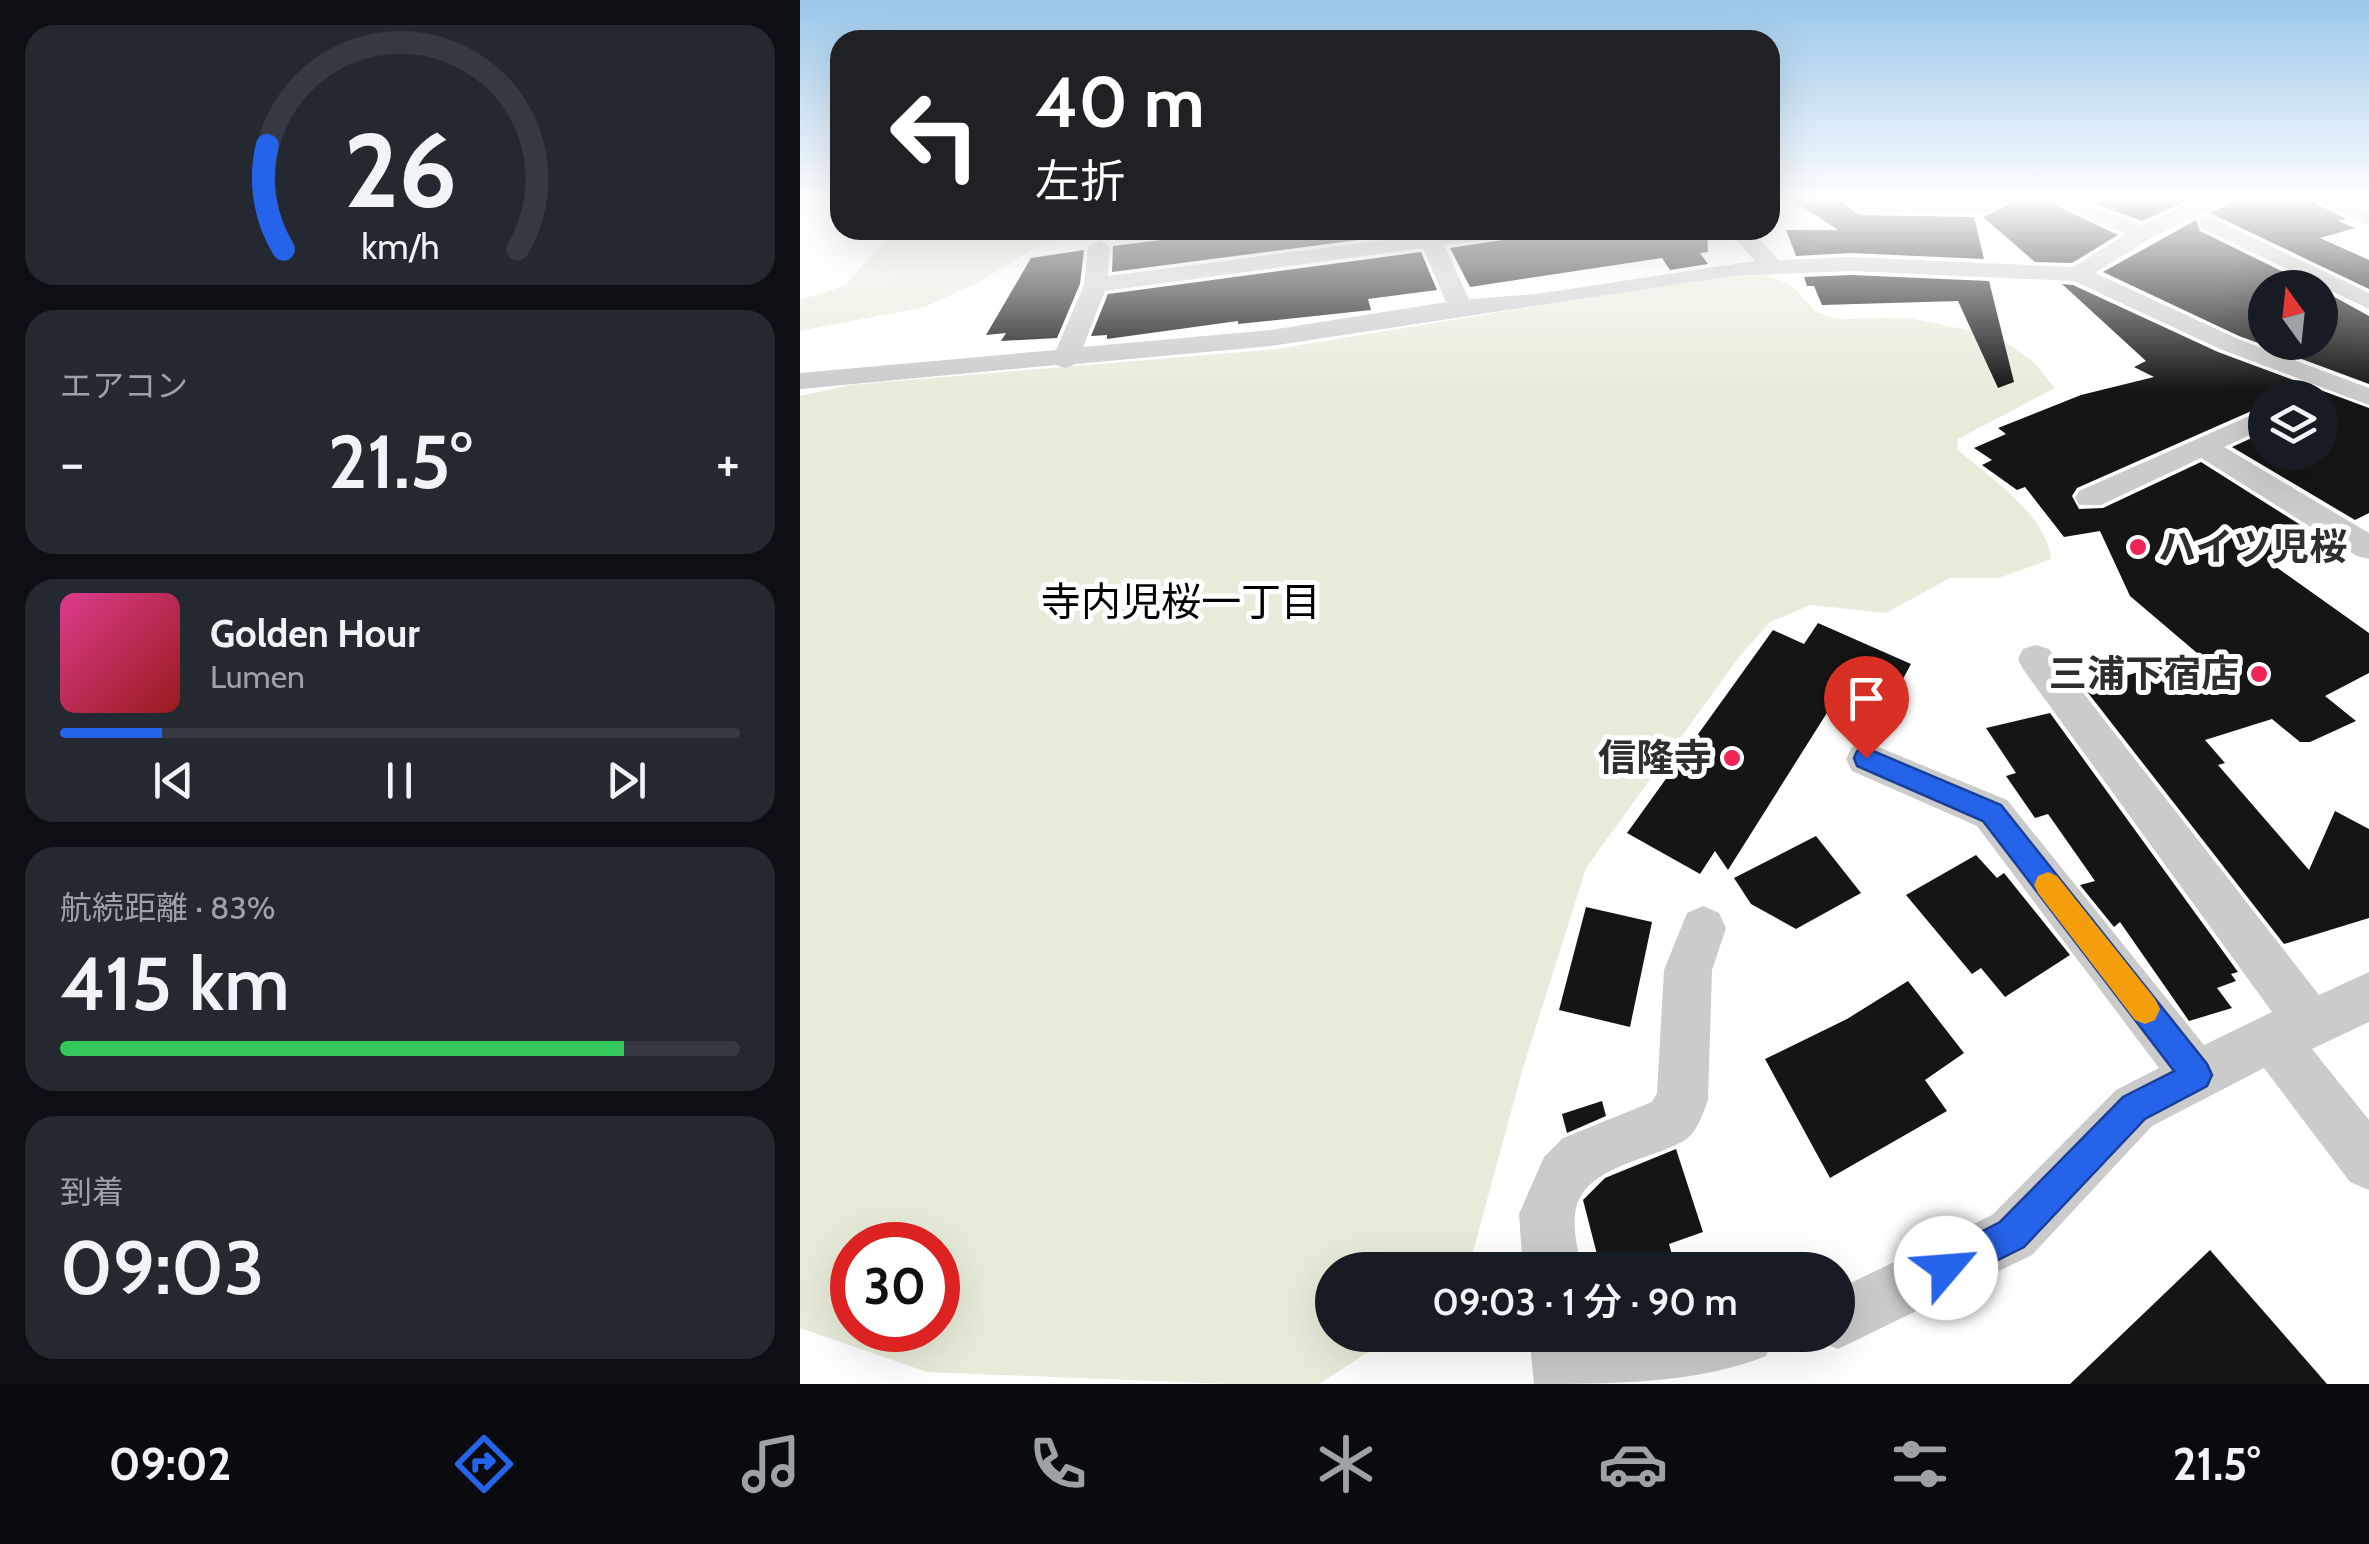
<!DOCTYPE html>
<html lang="ja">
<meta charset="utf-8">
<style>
body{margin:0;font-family:Cabin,"Noto Sans JP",sans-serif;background:#242831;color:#f1f3f6;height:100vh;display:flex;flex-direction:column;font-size:38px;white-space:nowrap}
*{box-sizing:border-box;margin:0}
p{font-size:32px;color:#9ea1a6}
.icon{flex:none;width:55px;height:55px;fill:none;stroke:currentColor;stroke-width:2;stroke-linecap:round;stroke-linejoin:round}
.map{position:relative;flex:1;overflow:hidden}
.panel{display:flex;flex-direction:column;gap:25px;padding:25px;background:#0d0f14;width:800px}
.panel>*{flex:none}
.top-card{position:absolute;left:30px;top:30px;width:950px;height:210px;border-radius:30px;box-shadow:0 10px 40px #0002;background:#202124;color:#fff;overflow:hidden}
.needle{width:65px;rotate:345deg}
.buttons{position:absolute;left:1448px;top:270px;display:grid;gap:20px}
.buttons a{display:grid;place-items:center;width:90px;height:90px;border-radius:50%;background:#171b24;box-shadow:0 10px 40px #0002;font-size:50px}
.speed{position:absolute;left:30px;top:1222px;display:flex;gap:20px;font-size:50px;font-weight:700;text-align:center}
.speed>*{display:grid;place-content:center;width:130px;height:130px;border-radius:50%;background:#171b24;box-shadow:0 10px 40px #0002;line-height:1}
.speed .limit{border:15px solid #d22;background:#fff;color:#111}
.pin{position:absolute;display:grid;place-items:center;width:85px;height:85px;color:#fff;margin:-102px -42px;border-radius:50% 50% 50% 0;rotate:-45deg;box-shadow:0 0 10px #0007}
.pin .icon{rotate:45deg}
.me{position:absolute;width:110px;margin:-55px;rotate:63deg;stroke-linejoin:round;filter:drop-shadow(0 0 8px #0008)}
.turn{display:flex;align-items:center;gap:35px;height:210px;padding:0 40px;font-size:45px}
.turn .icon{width:130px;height:130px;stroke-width:2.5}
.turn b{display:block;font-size:70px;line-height:85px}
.big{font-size:75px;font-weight:600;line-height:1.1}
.panel .tile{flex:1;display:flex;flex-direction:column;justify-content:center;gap:15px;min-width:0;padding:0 35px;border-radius:30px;background:#242831}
.panel .dial{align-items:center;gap:0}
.dial svg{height:260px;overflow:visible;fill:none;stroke:#363941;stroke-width:7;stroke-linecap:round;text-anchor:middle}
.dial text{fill:#f1f3f6;stroke:none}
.song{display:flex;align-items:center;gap:30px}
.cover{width:120px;height:120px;border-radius:15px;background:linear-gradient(135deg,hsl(330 70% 55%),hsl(0 70% 35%))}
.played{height:10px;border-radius:5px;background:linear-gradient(90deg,#2563eb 15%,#363941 15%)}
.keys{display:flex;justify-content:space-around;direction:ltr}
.heat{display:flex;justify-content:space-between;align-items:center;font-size:55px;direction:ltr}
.charge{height:15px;border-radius:8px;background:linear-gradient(90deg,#34c759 83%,#363941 0)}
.trip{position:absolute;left:515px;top:1252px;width:540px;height:100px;border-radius:50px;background:#171b24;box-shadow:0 10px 40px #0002;font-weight:600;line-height:100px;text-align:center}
.tabs{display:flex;height:160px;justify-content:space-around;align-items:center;background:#090b0e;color:#9ea1a6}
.tabs .icon{width:70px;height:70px}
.tabs .active{color:#2563eb}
.tabs b{font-size:45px;color:#f1f3f6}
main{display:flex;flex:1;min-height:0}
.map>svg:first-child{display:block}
.green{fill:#e7ecda;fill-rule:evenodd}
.building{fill:#151515}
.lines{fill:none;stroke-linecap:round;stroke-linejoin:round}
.street{fill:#cbcbcb;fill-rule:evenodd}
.route{fill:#2563eb;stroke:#184099;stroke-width:2.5}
.slow{fill:#f59e0b}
.poi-dot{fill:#ef2555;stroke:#fff;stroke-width:4}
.labels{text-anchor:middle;stroke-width:10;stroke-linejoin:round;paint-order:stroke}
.poi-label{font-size:38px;font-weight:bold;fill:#2e2e2e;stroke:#fff;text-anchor:end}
.neighbourhood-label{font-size:40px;fill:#000;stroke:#fff}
</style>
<main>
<section class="panel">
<div class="tile dial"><svg viewBox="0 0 100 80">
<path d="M14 69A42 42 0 1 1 86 69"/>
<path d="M14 69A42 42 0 0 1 9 37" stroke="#2563eb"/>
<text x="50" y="56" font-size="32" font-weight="700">26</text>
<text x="50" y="72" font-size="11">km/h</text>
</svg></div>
<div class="tile"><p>エアコン</p>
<div class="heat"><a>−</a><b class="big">21.5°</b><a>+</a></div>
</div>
<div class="tile">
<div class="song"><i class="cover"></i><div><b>Golden Hour</b><p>Lumen</p></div></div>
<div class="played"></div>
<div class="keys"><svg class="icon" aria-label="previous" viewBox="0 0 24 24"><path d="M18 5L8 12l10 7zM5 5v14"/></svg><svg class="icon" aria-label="pause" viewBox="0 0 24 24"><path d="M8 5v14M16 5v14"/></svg><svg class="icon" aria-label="next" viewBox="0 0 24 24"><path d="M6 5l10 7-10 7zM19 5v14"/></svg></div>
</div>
<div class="tile"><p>航続距離 · 83%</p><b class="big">415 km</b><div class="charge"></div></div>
<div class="tile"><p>到着</p><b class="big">09:03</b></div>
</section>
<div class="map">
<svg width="1569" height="1384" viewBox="0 0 1569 1384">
<rect width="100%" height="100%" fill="#fff"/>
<g class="green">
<polygon points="101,230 302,230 273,235 228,252 179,282 125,307 0,331 0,300 44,286 84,242"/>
<path d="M 966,275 L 991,285 L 1016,312 L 1036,319 L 1109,318 L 1196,336 L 1234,362 L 1255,388 L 1158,439 L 1157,449 C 1189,477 1247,515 1251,559 L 1199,578 L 1150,578 L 1086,613 L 1011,605 L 970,622 L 939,657 L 786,868 L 723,1068 L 668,1270 L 532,1270 L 532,1335 L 595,1335 L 519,1384 L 428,1384 L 127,1372 L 0,1328 L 0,396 L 50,385 L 477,349 L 912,277 ZM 52,1245 L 138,1245 L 138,1330 L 52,1330 Z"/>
</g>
<g class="building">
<polygon points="988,197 1036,197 1059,215 1174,217 1184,259 1051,253 996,256 986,230 1038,230"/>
<polygon points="1224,197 1238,197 1318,235 1272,263 1235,262 1183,217"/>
<polygon points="1277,197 1396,197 1342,221"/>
<polygon points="1434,197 1503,197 1546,219 1538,221 1555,228 1520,238 1569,260 1569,289 1410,213 1429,204"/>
<polygon points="1396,220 1400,231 1516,288 1465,288 1465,342 1520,342 1520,289 1569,316 1569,384 1439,336 1303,272"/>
<polygon points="443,230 611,230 612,233 312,272 313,246"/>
<polygon points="770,230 907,230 908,252 900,253 908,264 870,270 862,258 670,287 650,248"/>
<polygon points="284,250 280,284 257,338 201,341 206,333 186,335 231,258"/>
<polygon points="621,252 637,290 568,299 571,310 438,324 438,321 307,339 307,335 291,336 308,294"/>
<polygon points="1051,275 1189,281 1214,382 1198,388 1158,301 1022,305 1014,286 1007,286 1004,277"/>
<polygon points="1262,284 1273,285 1418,352 1569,408 1569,513 1555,520 1432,447 1465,432 1465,452 1520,452 1520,398 1465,398 1465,405 1277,488 1272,496 1279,509 1303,508 1401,462 1521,538 1472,564 1569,633 1569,673 1525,696 1556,721 1510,742 1500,742 1472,719 1405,740 1425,763 1418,765 1509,870 1535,811 1569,829 1569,918 1484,944 1285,689 1397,653 1330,596 1300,531 1264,537 1225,487 1217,490 1182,465 1192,460 1174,448 1206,434 1198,428 1281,395 1354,377 1334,367 1346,361"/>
<polygon points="1018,623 1111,664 1091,701 1047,681 928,870 915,851 900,874 827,833 973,630 1004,644"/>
<polygon points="1250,713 1438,972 1431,974 1436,981 1417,988 1432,1008 1389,1021 1320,922 1314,927 1280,885 1295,881 1248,814 1235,818 1206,776 1216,773 1186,728"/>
<polygon points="1016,836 1061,893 996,929 951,904 934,878"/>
<polygon points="1176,855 1197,878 1204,873 1270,955 1205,997 1181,968 1172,974 1106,895"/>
<polygon points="786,907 852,922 830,1027 759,1010"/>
<polygon points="1108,981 1164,1053 1125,1080 1147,1111 1030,1178 965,1059 1047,1019"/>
<polygon points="802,1101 806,1116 767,1133 762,1114"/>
<polygon points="876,1149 903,1232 869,1244 874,1262 851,1270 801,1270 783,1200 805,1178"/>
<polygon points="1410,1250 1527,1384 1270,1384"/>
</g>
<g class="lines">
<g class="street">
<polygon points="1039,197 1183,201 1193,197 1221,197 1185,213 1059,211"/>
<path d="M 1241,197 L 1268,197 L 1342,225 L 1404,197 L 1430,197 L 1427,201 L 1351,238 L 1295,273 L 1438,339 L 1569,388 L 1569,405 L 1420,349 L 1274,281 L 1051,271 L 932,276 L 471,346 L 276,364 L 265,368 L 256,365 L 0,389 L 0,373 L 256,350 L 284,285 L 288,247 L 299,240 L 310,247 L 308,276 L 618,236 L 615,230 L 721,230 L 710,237 L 644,245 L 669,299 L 736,294 L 955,261 L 927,230 L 950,230 L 979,260 L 1051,257 L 1273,267 L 1326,234 ZM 623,248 L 646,302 L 471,330 L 283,347 L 305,291 Z"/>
<polygon points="1507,197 1534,197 1569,211 1569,225"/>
<polygon points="1410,217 1569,293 1569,309 1402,228 1399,223 1402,218"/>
<polygon points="1465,409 1465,428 1424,447 1569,533 1569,559 1557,556 1401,458 1301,505 1279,505 1275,498 1279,491"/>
<polygon points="1236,645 1249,649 1519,995 1569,972 1569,1022 1512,1049 1569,1120 1569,1190 1550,1182 1464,1068 1352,1126 1232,1255 1038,1349 1017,1341 1015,1335 1038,1335 1038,1289 1192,1215 1316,1090 1359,1068 1177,826 1052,771 1046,759 1052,747 1066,742 1207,800 1404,1045 1472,1012 1223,669 1218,659 1223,649"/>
<path d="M 903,906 L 919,913 L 926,928 L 912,970 L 908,1100 C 903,1113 897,1133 885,1140 C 852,1161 779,1165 775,1216 C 773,1233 779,1253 781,1270 L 723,1270 L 719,1214 L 744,1157 L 763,1138 L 852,1102 L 857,1093 L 864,970 L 887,913 Z"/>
<path d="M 729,1335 L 789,1335 L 790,1345 L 815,1335 L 975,1335 L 966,1356 C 896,1384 809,1384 734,1384 Z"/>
</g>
</g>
<linearGradient id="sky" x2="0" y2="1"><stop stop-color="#9ac7ea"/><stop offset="0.51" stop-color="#fff"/><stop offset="1" stop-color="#fff" stop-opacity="0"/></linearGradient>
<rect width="1569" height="390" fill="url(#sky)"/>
<polygon class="route" points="1066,748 1201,805 1407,1064 1412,1075 1407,1086 1345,1119 1224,1247 1146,1286 1134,1281 1129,1268 1134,1256 1200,1222 1323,1097 1374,1071 1183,821 1057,766 1054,758 1057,751"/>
<polygon class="slow" points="1248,872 1257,876 1355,999 1360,1009 1355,1020 1345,1024 1335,1020 1238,893 1234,885 1238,876"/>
<g class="poi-dot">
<circle cx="1338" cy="547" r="10"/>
<circle cx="1459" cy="674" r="10"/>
<circle cx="932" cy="758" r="10"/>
</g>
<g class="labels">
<g class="poi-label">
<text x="1358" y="560" text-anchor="start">ハイツ児桜</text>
<text x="1439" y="687">三浦下宿店</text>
<text x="912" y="771">信隆寺</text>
</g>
<g class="neighbourhood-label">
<text x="381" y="616">寺内児桜一丁目</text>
</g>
</g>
</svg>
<div class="buttons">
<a><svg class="needle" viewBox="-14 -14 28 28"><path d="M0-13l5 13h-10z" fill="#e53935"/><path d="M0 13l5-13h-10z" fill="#9ea1a6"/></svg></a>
<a><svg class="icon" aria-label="layers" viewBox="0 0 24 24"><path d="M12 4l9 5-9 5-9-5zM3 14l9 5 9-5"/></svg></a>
</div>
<div class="speed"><div class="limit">30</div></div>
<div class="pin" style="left:1066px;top:758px;background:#d93025"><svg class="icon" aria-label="arrive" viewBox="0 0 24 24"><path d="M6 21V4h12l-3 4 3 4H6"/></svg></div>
<svg class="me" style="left:1146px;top:1268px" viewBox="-20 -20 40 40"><circle r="19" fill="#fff"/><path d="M0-13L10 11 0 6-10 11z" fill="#2563eb"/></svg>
<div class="trip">09:03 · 1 分 · 90 m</div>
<div class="top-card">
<div class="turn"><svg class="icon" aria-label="left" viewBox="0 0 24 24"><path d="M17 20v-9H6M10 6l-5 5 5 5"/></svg><div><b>40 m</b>左折</div></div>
</div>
</div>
</main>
<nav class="tabs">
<b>09:02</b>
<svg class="icon active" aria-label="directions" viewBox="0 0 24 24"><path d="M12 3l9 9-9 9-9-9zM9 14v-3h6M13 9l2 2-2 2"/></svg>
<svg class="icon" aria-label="music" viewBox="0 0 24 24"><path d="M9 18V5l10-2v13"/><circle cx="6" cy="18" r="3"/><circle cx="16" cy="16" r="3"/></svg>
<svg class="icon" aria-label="phone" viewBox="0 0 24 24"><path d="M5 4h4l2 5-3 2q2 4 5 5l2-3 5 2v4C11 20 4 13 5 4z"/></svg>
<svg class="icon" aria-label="climate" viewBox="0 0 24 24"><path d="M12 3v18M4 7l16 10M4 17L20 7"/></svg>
<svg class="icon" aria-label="car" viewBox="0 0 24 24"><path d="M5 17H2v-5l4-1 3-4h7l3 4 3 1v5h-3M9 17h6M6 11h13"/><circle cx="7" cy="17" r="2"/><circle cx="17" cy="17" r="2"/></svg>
<svg class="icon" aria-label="filters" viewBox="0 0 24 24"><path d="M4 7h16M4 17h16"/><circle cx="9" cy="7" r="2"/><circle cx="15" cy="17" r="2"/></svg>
<b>21.5°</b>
</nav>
